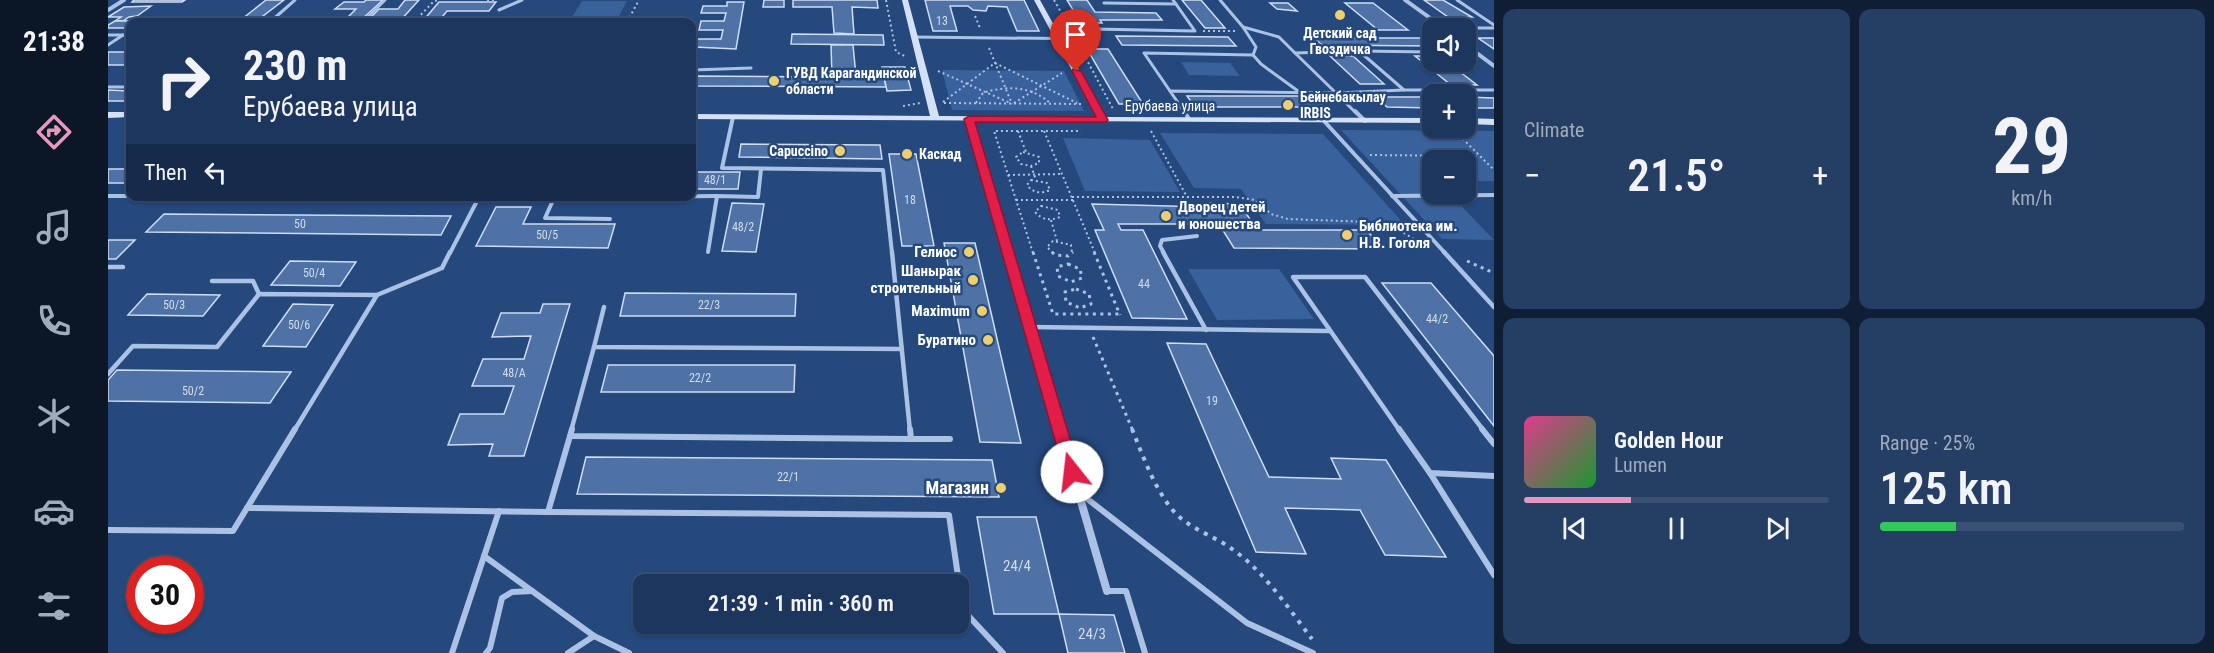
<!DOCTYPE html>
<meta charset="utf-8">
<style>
body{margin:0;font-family:"Roboto Condensed",sans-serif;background:#253e64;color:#f1f3f6;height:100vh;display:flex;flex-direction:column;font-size:22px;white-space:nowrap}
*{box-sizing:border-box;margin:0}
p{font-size:20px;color:#a0abbc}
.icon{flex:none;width:33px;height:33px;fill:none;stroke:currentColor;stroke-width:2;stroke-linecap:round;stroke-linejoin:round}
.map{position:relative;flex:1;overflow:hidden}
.side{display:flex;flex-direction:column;gap:9px;padding:9px;background:#0f1e34;width:720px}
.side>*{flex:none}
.guide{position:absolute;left:18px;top:18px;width:570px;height:183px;border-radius:12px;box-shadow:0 2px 4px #0004,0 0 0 2px #3a5073;background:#1c365e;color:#f1f3f6;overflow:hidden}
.tools{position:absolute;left:1314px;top:18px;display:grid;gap:12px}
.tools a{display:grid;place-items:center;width:54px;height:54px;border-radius:12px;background:#1c365e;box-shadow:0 2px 4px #0004,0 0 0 2px #3a5073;font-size:30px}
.speed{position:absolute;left:18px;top:556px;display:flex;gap:12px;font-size:30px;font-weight:700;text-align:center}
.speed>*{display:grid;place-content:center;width:78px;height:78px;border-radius:50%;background:#1c365e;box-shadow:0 2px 4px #0004,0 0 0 2px #3a5073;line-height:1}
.speed .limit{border:9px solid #d22;background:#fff;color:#111}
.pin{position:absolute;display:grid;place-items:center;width:51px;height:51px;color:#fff;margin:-62px -26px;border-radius:50% 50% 50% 0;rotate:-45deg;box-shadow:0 0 6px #0007}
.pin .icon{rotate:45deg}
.me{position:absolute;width:66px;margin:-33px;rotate:344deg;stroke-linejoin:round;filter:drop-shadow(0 0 4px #0008)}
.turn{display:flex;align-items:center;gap:21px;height:126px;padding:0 18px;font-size:27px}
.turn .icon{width:78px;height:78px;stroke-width:2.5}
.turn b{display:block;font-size:42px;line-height:51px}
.then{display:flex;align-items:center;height:57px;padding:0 18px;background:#0003;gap:12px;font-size:22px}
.big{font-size:45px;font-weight:600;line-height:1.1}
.side .widget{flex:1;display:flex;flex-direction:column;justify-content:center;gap:9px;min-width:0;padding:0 21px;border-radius:12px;background:#253e64}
.side .dial{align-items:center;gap:0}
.dial b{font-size:78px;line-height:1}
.song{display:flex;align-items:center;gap:18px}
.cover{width:72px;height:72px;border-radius:9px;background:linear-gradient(135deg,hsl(330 70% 55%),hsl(130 70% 35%))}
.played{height:6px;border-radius:3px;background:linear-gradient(90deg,#e797bd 35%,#3a5073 35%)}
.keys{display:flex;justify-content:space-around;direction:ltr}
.heat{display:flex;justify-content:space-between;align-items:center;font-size:33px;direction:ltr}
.charge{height:9px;border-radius:4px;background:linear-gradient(90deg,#34c759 25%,#3a5073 0)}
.side .tiles{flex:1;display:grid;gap:9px;grid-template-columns:repeat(2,1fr)}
.trip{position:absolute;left:525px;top:574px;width:336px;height:60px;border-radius:12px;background:#1c365e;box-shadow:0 2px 4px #0004,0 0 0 2px #3a5073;font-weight:600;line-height:60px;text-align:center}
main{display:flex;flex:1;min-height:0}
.tab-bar{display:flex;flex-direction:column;width:108px;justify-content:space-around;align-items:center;background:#0b1626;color:#a0abbc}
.tab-bar .icon{width:42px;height:42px}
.tab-bar .active{color:#e797bd}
.tab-bar b{font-size:27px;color:#f1f3f6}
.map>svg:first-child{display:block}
.green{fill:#39619b}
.building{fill:#4e71a6;stroke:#ceddf4;stroke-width:1.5}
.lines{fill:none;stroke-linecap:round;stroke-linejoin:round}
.path-far2{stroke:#abc2e5;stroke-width:2;stroke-dasharray:2 3;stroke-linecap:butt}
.path-far1{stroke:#abc2e5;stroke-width:3;stroke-dasharray:3 4.5;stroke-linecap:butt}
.path{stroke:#abc2e5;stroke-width:4;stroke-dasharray:4 6;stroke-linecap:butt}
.lane-far3{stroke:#abc2e5;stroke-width:3}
.lane-far2{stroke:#abc2e5;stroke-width:4}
.lane-far1{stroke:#abc2e5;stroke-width:4.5}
.lane{stroke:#abc2e5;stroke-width:6}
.street-far3{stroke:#abc2e5;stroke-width:4}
.street-far2{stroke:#abc2e5;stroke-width:4.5}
.street-far1{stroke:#abc2e5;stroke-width:6}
.street{stroke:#abc2e5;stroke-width:8}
.secondary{fill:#d4e1f5;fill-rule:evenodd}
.route{fill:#e11d48;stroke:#92132f;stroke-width:1.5}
.poi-dot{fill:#eecf6f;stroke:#25487d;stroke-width:2}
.labels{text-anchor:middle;stroke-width:5;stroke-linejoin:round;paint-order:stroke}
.number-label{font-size:12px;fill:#d3dce9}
.far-poi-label{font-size:14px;font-weight:bold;fill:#fff;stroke:#25487d;text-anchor:start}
.far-street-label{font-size:14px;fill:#fff;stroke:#25487d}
.poi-label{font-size:15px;font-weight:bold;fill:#fff;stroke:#25487d;text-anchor:end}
.near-number-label{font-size:15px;fill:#d3dce9}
.near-poi-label{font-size:18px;font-weight:bold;fill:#fff;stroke:#25487d;text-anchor:end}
</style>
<main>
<nav class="tab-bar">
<b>21:38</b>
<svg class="icon active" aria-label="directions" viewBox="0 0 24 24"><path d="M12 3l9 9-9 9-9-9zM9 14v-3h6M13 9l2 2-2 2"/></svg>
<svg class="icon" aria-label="music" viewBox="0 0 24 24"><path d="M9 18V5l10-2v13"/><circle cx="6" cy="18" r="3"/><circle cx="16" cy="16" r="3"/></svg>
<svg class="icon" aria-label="phone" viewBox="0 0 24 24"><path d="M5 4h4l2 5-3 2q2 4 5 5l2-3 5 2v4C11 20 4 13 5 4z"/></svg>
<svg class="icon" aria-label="climate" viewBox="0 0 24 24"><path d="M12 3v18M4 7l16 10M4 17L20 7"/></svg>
<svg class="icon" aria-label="car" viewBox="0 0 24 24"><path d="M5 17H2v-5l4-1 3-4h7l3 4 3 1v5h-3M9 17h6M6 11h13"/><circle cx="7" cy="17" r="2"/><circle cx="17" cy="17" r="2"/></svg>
<svg class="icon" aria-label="filters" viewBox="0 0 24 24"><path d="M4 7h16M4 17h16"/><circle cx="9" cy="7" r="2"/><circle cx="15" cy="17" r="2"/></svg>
</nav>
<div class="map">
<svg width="1386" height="653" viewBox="0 0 1386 653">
<rect width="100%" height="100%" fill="#25487d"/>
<g class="green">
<polygon points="474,1 519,1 508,22 461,22"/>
<polygon points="1073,62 1122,63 1132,76 1081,75"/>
<polygon points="834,70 956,71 976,111 844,110"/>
<polygon points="1233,130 1386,131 1386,181 1358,181 1358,160 1324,160 1324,194 1342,194 1386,240 1334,239"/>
<polygon points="1052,133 1215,134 1297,225 1158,224 1133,189 1086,188"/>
<polygon points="955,138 1042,140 1072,192 977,191"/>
<polygon points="1080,269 1171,269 1206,319 1109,320"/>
</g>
<g class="building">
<polygon points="26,0 77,0 74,2 24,2"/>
<polygon points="158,0 176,0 151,19 134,19"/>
<polygon points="258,0 275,0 251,22 211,22 217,18 239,18 248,9 227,9 236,2 256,2"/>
<polygon points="297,0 311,0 291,22 258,22 271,9 290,9"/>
<polygon points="656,0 676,0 676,7 655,7"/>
<polygon points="685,0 769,0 770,8 744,7 746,34 726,33 724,7 685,7"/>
<polygon points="817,0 916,0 931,31 909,31 899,7 880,6 878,11 865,10 860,6 842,6 849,31 825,31"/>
<polygon points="959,0 979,0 987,12 1048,13 1054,20 992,20 994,23 973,23"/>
<polygon points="1074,0 1093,0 1117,28 1097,28"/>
<polygon points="1316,0 1335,0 1364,17 1340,17"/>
<polygon points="331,2 388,2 381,11 339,11 330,22 314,22"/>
<polygon points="619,2 636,2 628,49 586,47 588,39 613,39 615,30 591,30 593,21 616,21 618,13 593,13 595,6 619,6"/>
<polygon points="1162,3 1180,3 1189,11 1169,9"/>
<polygon points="1237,3 1265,3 1300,30 1270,30"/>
<polygon points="43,6 29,16 21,17 15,21 7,21 13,17 0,17 16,7"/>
<polygon points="117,20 114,22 22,22 22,28 0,28 0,25 7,21"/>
<polygon points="684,34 775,35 776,45 683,44"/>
<polygon points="1008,36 1120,37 1128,46 1014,45"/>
<polygon points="1206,38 1317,38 1324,46 1214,45"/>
<polygon points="1370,38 1386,38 1386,49"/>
<polygon points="723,45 745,45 748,76 776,77 778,87 584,86 584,76 724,77"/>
<polygon points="979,49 1000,49 1035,104 1011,104"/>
<rect x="0" y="52" width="22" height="13"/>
<polygon points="1222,56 1245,56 1276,84 1252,84"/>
<polygon points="1307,56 1324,56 1324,62 1339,62 1369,85 1343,85"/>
<polygon points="774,67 797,67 803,90 779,91"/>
<polygon points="0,90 22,91 22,98 19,101 0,101"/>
<polygon points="1079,96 1206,96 1216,107 1087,107"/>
<polygon points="1268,97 1324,97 1324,108 1279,107"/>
<polygon points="1358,97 1386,98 1386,108 1358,108"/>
<polygon points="633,144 772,145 774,159 631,157"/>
<polygon points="781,154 808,154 826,246 794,246"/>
<rect x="0" y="169" width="22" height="14"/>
<polygon points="584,172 632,172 630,189 584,189"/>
<polygon points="624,203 656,204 648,252 614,251"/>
<polygon points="1098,203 1132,204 1149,230 1259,230 1274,249 1126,248 1111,224 1010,224 1013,230 1035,230 1079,319 1024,318 987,230 996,230 984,204 1100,207"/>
<polygon points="388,207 423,207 415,224 507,224 500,248 368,246"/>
<polygon points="56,214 343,216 333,235 38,232"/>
<polygon points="0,240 27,240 8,259 0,259"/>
<polygon points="836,243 867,243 913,443 872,442"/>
<polygon points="182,261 248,262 232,286 163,285"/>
<polygon points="1274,283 1323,283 1386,356 1386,426"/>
<polygon points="517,293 688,294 687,316 512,316"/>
<polygon points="39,294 112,295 95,316 20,315"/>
<polygon points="185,304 225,305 198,347 155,346"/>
<polygon points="435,304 462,304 416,456 381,456 385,444 340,445 352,414 396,414 406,386 364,386 375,359 416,359 423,336 384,337 393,313 432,313"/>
<polygon points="1059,343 1098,344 1161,477 1233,479 1223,458 1278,460 1338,557 1277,555 1252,510 1177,508 1198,554 1148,552"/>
<polygon points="500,365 687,365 686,392 493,392"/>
<polygon points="9,370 183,372 162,403 0,401 0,380"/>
<polygon points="478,457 884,460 891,497 469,494"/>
<polygon points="869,517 928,517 951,614 886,614"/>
<polygon points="951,614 1006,615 1017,653 960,653"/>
</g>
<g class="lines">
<g class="path-far2">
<polyline points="379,0 389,0"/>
<polyline points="778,0 788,52 799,57"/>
<polyline points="946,0 963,30"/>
<polyline points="867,16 872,28"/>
<polyline points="306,22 326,1 331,0"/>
<polyline points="519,22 531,0"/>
<polyline points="1095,31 1127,31"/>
<polyline points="881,48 904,104"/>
<polyline points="973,49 1005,109"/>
<polyline points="830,71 902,103"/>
<polyline points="835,102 887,63 969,103"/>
<polyline points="836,103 974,104"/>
<path d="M 868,103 L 875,93 C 899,85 924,86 943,104"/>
<polyline points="906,103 954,73"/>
<polyline points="795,106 812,103"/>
<polyline points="1344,128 1386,170"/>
<polyline points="910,131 918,152"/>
<polyline points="936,131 987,253"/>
<polyline points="1043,131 1079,197"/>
<polyline points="1322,132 1357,132"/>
<polygon points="915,152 931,157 931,163 923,166 913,164 908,157"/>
<polyline points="1262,155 1371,156"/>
<polyline points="923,166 928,180"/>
<polyline points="900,175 954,174"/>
<path d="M 923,180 L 939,183 L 942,190 C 933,194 925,193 919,185 Z"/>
<polyline points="964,197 1128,197 1147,200 1163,214 1180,219 1264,222 1286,227 1311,242"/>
<polyline points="908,200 965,200"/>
<path d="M 933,206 L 950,210 L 952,217 C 942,221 934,220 927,212 Z"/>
<polyline points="943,220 949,241"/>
<polyline points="925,253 886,131 973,131"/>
<polyline points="945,253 939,247 945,241 963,245 964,253"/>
</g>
<g class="path-far1">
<polyline points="925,252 945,314 1012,314"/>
<polyline points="944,252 947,255 960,256 965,252"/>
<polyline points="986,252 1012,315"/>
<polyline points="1359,261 1386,273"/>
<polygon points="960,264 972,269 974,278 963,282 950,276 949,267"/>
<polygon points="968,289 981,294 983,304 972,308 958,302 957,292"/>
<polyline points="985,337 1025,431"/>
</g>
<path class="path" d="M 1024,429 C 1035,456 1045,485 1063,508 C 1078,528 1105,535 1124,549 C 1156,571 1181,609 1204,639"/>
<g class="lane-far3">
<polyline points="1112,0 1135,27 1171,37 1187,53"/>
<polyline points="1349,0 1386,25"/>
<polyline points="996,3 1068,4"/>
<polyline points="391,10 414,0"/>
<polyline points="162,22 187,0"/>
<polyline points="255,22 277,0"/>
<polyline points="1135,27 1148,47 1145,55"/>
<polyline points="1336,28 1386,28"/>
<polyline points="0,35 22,35"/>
<polyline points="806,37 990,39 985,29 1087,31 1065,0"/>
<polyline points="0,45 15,35"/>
<polyline points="1251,51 1324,52"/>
<polygon points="1251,51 1296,90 1228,93 1187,53"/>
<polyline points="1358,52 1368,53"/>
<polyline points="584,70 643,68"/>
<polyline points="0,87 22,87"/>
<polyline points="1296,90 1386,90"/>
<polyline points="1062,91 1036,53 1145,55 1153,64 1190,91"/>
<polyline points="1228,93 1248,113"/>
<polyline points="1077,113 1062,91 1228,93"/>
</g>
<g class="lane-far2">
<polyline points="1076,111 1081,119"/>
<polyline points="1247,111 1257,121"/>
<polyline points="625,117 614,168 775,170 784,253"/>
<polyline points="1216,121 1337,253"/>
<polyline points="0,196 22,196"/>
<polyline points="97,196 318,199 609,196"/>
<polyline points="1284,196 1386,195"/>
<polyline points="446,198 437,218 502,219"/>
<polyline points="600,252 609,196 650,197 653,169"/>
<polyline points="342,253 370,199"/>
<polyline points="1056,253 1052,246 1054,240 1089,236"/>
</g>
<g class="lane-far1">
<polyline points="784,252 802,431"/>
<polyline points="1055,252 1098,330"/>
<polyline points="1336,252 1386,307"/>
<polyline points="0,267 15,267"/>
<polyline points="104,281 145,281 151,294"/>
<polyline points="496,307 486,347 794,349"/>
<polyline points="922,327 1222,331"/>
<polyline points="0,374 25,346 109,347 151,294 269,295 334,268 342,252"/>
<polyline points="186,431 269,295"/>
<polyline points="463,431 486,347"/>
<polyline points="1292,431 1185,277 1257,277 1376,431"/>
</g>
<g class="lane">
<polyline points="464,429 462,436 803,439"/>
<polyline points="802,429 803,439 842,439"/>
<polyline points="1291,429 1322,473 1386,476"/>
<polyline points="1374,429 1386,444"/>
<polyline points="1322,473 1386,575"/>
<polyline points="973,494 1139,623 1205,653"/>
<polyline points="139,508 440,512 462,436"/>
<polyline points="440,512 841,515 855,610 895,653"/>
<polyline points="0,530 125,531 187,429"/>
<polyline points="376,556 486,636 521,653"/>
<polyline points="999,591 1018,591 1037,653"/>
<polyline points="344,653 391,511"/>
<polyline points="378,653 382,648 394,598 404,592 424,591"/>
<polyline points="460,653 486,636"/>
</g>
<g class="street-far3">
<polyline points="1297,0 1336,28"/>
<polyline points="0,10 16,0"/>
<polyline points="1358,45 1386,66"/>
</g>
<polyline class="street-far2" points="861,119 900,253"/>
<polyline class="street-far1" points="900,252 952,431"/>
<polyline class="street" points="952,429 999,591"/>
<g class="secondary">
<polygon points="794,0 800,0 831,116 989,117 926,0 932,0 997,117 1324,118 1324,123 584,119 584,114 822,116"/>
<polygon points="0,112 22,112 22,117 0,118"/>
<polygon points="1358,118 1386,119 1386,125 1358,124"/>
</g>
</g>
<polygon class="route" points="965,69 973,71 1000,120 998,122 867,122 972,472 970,477 964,479 959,477 956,472 856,119 861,116 988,117 964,71"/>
<g class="poi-dot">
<circle cx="1232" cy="15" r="6"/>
<circle cx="666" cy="81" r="6"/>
<circle cx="1180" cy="105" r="6"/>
<circle cx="732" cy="151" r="6"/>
<circle cx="799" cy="154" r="6"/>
<circle cx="1058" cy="216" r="6"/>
<circle cx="1239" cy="235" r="6"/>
<circle cx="861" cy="252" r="6"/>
<circle cx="865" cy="280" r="6"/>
<circle cx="874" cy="311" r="6"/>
<circle cx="880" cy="340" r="6"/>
<circle cx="893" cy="488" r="6"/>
</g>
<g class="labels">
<g class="number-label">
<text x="834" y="25">13</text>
<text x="607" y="184">48/1</text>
<text x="802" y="204">18</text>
<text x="192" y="228">50</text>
<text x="635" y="231">48/2</text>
<text x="439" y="239">50/5</text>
<text x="206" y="277">50/4</text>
<text x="1036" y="288">44</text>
<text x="66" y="309">50/3</text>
<text x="601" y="309">22/3</text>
<text x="1329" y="323">44/2</text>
<text x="191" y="329">50/6</text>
<text x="406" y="377">48/А</text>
<text x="592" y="382">22/2</text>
<text x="85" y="395">50/2</text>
<text x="1104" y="405">19</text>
<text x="680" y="481">22/1</text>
</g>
<g class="far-poi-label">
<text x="1232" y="38" text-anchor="middle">Детский сад<tspan x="1232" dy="16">Гвоздичка</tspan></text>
<text x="678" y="78">ГУВД Карагандинской<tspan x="678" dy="16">области</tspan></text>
<text x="1192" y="102">Бейнебакылау<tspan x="1192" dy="16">IRBIS</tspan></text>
<text x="720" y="156" text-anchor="end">Capuccino</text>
<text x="811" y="159">Каскад</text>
</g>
<g class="far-street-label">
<text x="1062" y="111">Ерубаева улица</text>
</g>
<g class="poi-label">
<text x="1070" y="212" text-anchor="start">Дворец детей<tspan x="1070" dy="17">и юношества</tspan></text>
<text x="1251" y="231" text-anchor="start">Библиотека им.<tspan x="1251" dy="17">Н.В. Гоголя</tspan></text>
<text x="849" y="257">Гелиос</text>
<text x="853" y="276">Шанырак<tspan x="853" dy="17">строительный</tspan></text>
<text x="862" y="316">Maximum</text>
<text x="868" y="345">Буратино</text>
</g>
<g class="near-number-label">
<text x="909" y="571">24/4</text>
<text x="984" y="639">24/3</text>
</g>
<g class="near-poi-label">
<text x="881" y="494">Магазин</text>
</g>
</g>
</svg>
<div class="tools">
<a><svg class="icon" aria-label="sound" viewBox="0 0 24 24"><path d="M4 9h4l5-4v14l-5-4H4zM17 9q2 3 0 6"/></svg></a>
<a>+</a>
<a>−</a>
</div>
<div class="speed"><div class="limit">30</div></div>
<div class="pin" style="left:968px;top:71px;background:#d93025"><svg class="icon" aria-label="arrive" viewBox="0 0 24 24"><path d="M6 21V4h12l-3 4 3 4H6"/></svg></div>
<svg class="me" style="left:964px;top:472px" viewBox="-20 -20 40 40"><circle r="19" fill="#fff"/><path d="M0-13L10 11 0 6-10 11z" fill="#e11d48"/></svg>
<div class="trip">21:39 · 1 min · 360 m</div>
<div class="guide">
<div class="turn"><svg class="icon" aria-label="right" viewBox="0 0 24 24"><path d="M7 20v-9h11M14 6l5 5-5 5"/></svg><div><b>230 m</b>Ерубаева улица</div></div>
<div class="then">Then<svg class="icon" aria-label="left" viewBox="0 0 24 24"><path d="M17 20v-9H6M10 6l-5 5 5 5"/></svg></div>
</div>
</div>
<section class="side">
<div class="tiles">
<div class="widget"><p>Climate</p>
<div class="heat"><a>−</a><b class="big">21.5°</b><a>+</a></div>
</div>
<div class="widget dial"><b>29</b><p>km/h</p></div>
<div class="widget">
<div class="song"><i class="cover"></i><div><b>Golden Hour</b><p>Lumen</p></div></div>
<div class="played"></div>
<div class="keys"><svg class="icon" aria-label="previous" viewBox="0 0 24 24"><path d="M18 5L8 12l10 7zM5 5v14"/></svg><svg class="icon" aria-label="pause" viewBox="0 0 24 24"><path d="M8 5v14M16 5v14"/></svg><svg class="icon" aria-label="next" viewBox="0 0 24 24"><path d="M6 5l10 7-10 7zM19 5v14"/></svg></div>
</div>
<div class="widget"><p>Range · 25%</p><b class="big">125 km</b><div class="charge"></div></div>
</div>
</section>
</main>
